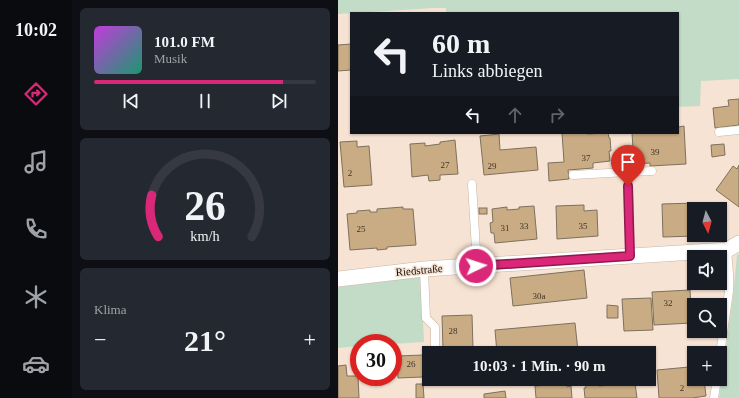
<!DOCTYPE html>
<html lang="de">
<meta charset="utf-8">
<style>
body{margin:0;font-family:Georgia,serif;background:#242831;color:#f1f3f6;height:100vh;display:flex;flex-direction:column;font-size:15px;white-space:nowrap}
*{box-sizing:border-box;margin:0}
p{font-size:13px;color:#9ea1a6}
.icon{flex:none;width:22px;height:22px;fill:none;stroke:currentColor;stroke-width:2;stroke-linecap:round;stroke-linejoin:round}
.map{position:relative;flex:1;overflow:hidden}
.side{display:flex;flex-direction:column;gap:8px;padding:8px;background:#0d0f14;width:266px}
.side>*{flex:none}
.guide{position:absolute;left:12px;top:12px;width:329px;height:122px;border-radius:0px;box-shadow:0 1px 3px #0004;background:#171b24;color:#f1f3f6;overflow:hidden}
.needle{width:26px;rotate:174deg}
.tools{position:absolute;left:349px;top:202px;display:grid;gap:8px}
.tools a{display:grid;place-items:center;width:40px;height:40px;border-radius:0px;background:#171b24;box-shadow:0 1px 3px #0004;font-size:20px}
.speed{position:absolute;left:12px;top:334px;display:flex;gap:8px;font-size:20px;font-weight:700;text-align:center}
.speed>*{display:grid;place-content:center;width:52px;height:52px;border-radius:50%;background:#171b24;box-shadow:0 1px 3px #0004;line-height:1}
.speed .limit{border:6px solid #d22;background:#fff;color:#111}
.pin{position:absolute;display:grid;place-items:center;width:34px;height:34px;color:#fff;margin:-41px -17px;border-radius:50% 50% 50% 0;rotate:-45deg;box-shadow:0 0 4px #0007}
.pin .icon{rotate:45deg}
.me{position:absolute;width:44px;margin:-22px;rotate:86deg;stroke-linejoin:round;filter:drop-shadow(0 0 3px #0008)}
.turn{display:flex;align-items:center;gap:14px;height:84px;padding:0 16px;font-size:18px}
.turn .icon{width:52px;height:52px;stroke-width:2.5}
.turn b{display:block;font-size:28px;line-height:34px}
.lanes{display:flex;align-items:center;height:38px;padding:0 16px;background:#0003;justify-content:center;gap:20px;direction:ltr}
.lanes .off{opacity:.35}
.big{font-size:30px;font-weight:800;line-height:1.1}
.side .tile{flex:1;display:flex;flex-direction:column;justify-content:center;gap:6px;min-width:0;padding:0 14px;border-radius:6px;background:#242831}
.side .dial{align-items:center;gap:0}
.dial svg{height:104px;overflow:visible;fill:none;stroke:#363941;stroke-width:7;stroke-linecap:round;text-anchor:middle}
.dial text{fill:#f1f3f6;stroke:none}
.song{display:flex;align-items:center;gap:12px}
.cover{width:48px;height:48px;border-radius:6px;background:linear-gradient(135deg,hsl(290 70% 55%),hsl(160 70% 35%))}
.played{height:4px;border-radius:2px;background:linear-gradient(90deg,#db2777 85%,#363941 85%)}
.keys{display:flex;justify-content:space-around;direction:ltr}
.heat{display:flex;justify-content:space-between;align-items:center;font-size:22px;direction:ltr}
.trip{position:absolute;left:84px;top:346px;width:234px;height:40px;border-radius:0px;background:#171b24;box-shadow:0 1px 3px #0004;font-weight:800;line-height:40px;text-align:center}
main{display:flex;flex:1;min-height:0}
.dock{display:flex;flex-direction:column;width:72px;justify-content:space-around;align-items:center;background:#090b0e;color:#9ea1a6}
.dock .icon{width:28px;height:28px}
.dock .on{color:#db2777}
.dock b{font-size:18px;color:#f1f3f6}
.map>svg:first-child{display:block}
.green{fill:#c2dcc7}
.building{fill:#caac84;stroke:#7d705f}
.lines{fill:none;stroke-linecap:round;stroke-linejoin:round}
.lane-casing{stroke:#c7b5a5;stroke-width:9}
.street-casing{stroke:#c7b5a5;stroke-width:16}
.lane{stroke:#fff;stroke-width:8}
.street{stroke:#fff;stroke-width:15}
.route-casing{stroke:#8e194d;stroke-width:10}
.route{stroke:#db2777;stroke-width:7}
.labels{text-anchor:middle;stroke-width:3;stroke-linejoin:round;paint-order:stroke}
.number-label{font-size:9px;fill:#3f3326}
.street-label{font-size:11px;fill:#110b06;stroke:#f7e3d3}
</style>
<main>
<nav class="dock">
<b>10:02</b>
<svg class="icon on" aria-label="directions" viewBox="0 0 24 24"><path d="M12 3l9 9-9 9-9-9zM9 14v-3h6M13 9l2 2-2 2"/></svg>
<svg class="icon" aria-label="music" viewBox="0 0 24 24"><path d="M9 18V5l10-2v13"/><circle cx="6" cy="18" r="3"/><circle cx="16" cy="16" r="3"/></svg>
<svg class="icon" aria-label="phone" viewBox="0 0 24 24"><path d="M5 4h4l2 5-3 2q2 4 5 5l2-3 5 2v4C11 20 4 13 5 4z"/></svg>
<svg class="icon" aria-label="climate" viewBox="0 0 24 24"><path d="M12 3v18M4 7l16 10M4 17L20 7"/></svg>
<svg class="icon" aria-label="car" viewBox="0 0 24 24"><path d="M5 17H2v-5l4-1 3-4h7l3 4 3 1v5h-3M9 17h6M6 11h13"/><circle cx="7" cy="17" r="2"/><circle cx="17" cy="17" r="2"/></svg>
</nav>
<section class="side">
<div class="tile">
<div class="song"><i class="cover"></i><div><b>101.0 FM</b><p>Musik</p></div></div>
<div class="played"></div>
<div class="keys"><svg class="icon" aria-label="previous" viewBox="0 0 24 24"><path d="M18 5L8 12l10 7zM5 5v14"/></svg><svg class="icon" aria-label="pause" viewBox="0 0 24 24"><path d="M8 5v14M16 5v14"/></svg><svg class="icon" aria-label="next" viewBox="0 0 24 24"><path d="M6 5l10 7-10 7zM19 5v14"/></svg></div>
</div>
<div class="tile dial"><svg viewBox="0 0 100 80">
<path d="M14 69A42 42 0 1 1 86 69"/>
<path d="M14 69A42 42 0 0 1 9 37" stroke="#db2777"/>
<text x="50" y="56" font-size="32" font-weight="700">26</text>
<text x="50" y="72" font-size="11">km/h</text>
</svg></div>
<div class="tile"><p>Klima</p>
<div class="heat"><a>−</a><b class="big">21°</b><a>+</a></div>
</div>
</section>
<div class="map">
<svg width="401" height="398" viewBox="0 0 401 398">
<rect width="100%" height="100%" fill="#f7e3d3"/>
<g class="green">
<polygon points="0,0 401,0 401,79 363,81 362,106 340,107 340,13 108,13 108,8 96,8 0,14"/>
<polygon points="401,254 401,398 381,398 395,297 399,255"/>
<polygon points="83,277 86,342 55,344 55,343 21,343 21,346 0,348 0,287"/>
</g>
<g class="building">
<polygon points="13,44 13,70 0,71 0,45"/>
<polygon points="401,99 401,125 377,128 375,108 391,106 390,100"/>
<polygon points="346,126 348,164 312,166 312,163 296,164 294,133 340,133 340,127"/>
<polygon points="224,133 249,133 249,134 270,133 271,138 272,138 273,151 271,151 272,161 255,163 255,168 230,170 231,179 211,181 210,163 226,162"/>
<polygon points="161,134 162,150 198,147 200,170 146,175 142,136"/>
<polygon points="117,140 120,174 102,175 102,180 91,181 90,175 74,177 72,144 87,143 87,146 102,144 102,142"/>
<polygon points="19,141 19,147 31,146 34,185 6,187 2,142"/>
<polygon points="386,144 387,155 374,157 373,145"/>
<polygon points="401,165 401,207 378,190 395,166 399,169"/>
<polygon points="357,203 357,209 356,209 356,235 358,235 358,236 325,237 324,204"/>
<polygon points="246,205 246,211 259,210 260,236 219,239 218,206"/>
<polygon points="196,206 199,239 157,243 156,233 153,233 152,223 155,222 154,209 169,207 169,210 181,209 181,207"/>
<polygon points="65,207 65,209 75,209 78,245 49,247 49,249 39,250 39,248 12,250 9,214 19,213 19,211 32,210 32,212 39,212 39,209"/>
<rect x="141" y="208" width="8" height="6"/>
<polygon points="246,270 249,298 175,306 172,278"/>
<polygon points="352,290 354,323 316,325 314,292"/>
<polygon points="313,298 315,330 286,331 284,299"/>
<polygon points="269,305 280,306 280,318 269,318"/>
<polygon points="134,315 135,348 105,349 104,316"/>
<polygon points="237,323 240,351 223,353 159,353 157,330"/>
<polygon points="85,355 86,366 91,366 91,379 93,380 85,380 85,377 60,378 59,356"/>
<polygon points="8,365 9,376 20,376 21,398 0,398 0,366"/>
<polygon points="351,367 352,374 356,374 356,379 366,379 368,396 354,398 321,398 319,370"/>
<polygon points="247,379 261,379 261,386 297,383 299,398 247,398 246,388 248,388"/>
<polygon points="228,383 229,387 233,386 234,398 198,398 197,386"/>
<polygon points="78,384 85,384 86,398 78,398"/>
<polygon points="167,391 168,398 146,398 146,394"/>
</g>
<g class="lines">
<g class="lane-casing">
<g id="lane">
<polyline points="381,132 401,130"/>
<polyline points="235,175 290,172"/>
<polyline points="134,184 139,266"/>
<polyline points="292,256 290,172 314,171"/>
<polyline points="86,269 88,318 97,327 97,348"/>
<polyline points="382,354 391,291 391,273 389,250"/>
<polyline points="376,398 379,379"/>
</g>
</g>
<g class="street-casing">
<polyline id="street" points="0,279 86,269 389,250 401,243"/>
</g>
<use href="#lane" class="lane"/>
<use href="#street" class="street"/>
</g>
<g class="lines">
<g class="route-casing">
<polyline id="route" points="138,266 292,256 290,186"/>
</g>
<use href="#route" class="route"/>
</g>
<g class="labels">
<g class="number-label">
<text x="317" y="155">39</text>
<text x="248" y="161">37</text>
<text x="107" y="168">27</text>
<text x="154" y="169">29</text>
<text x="12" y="176">2</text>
<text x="186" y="229">33</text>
<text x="245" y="229">35</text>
<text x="167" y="231">31</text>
<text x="23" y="232">25</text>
<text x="201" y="299">30a</text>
<text x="330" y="306">32</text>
<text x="115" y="334">28</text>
<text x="73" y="367">26</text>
<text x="344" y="391">2</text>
</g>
<g class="street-label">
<text transform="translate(81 270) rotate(-5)" y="4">Riedstraße</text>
</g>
</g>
</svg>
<div class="tools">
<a><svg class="needle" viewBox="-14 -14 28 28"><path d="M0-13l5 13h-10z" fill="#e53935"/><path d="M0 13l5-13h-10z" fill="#9ea1a6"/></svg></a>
<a><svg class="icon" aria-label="sound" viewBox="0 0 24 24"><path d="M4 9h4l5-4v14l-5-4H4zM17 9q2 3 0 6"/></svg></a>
<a><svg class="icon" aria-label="search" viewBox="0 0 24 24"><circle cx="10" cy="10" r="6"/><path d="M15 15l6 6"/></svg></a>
<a>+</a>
</div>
<div class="speed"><div class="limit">30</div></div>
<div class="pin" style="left:290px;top:186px;background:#d93025"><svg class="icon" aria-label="arrive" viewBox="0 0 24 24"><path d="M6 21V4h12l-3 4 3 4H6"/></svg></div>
<svg class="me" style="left:138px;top:266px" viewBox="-20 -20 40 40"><circle r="17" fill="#db2777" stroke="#fff" stroke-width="3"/><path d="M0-11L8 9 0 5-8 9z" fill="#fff"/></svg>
<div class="trip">10:03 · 1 Min. · 90 m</div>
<div class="guide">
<div class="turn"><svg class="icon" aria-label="left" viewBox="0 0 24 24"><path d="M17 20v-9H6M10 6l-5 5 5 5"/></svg><div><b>60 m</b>Links abbiegen</div></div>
<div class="lanes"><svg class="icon" aria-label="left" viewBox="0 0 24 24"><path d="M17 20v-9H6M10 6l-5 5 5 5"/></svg><svg class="icon off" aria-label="ahead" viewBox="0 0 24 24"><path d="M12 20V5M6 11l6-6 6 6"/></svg><svg class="icon off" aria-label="right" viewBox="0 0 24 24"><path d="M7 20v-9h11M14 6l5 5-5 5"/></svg></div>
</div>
</div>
</main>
